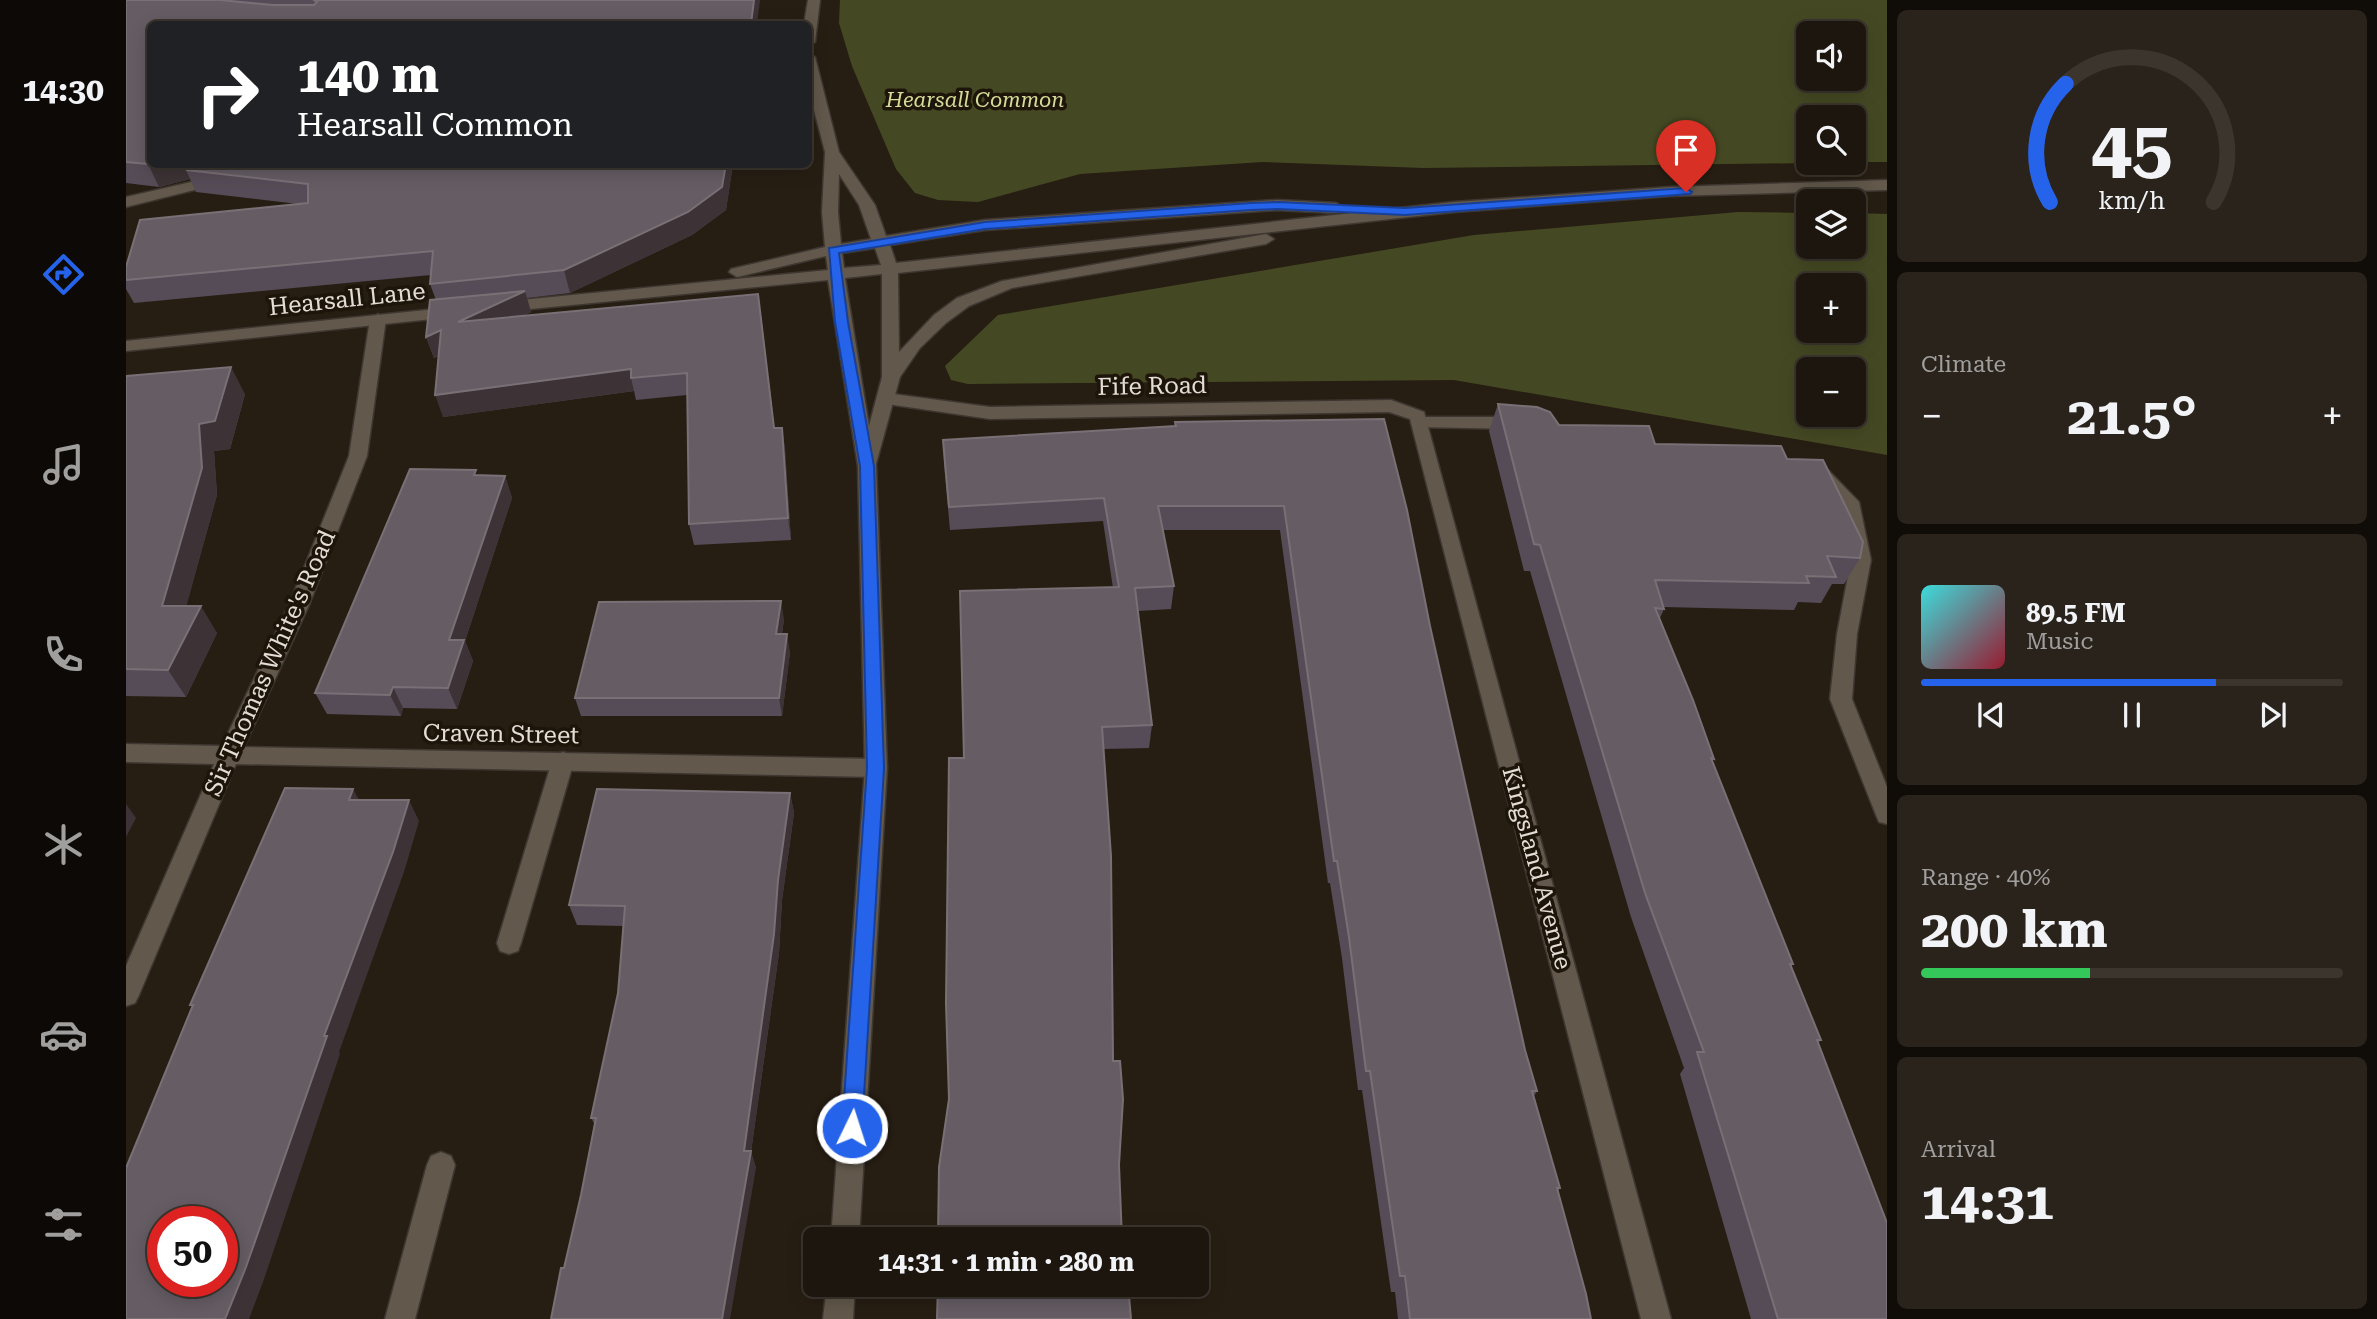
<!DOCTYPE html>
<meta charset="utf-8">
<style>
body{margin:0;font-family:"Roboto Serif",serif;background:#2a231c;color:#f1f3f6;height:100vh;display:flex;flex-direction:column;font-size:26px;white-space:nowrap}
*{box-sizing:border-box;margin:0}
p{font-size:23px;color:#a09f9e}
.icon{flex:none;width:38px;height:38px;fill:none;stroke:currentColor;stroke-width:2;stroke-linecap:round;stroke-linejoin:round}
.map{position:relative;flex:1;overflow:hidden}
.panel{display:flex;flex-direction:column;gap:10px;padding:10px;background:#100c08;width:490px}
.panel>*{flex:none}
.guide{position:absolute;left:21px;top:21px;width:665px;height:147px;border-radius:10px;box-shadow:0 4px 18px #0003,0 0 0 2px #3b352e;background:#202124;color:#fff;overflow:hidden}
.buttons{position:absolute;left:1670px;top:21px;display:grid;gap:14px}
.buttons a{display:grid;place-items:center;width:70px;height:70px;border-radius:10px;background:#1d160e;box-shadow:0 4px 18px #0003,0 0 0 2px #3b352e;font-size:35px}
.speed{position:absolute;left:21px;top:1206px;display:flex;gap:14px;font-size:35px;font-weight:700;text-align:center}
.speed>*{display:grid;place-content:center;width:91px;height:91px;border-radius:50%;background:#1d160e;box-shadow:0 4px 18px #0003,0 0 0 2px #3b352e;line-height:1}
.speed .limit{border:10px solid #d22;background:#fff;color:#111}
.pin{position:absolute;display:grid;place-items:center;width:60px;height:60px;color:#fff;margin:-72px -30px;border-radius:50% 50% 50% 0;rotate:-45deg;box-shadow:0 0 7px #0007}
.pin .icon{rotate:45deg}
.me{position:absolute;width:77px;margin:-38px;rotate:4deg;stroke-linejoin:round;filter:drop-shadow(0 0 5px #0008)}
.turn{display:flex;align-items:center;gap:24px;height:147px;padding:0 35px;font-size:32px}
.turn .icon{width:91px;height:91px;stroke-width:2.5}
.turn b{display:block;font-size:49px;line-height:60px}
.big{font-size:52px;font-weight:700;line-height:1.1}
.panel .card{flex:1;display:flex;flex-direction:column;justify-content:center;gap:10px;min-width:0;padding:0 24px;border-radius:10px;background:#2a231c}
.panel .dial{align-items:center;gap:0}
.dial svg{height:182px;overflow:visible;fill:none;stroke:#3b352e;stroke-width:7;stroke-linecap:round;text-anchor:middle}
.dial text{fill:#f1f3f6;stroke:none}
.song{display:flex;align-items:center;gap:21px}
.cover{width:84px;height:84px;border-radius:10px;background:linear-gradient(135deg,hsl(180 70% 55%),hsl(350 70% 35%))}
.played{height:7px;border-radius:4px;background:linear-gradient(90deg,#2563eb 70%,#3b352e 70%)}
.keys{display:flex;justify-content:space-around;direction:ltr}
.heat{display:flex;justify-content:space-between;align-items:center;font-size:38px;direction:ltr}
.charge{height:10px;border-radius:5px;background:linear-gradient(90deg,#34c759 40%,#3b352e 0)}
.trip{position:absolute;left:677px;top:1227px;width:406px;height:70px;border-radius:10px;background:#1d160e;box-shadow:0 4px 18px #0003,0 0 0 2px #3b352e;font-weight:700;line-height:70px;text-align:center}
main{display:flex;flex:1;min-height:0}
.tab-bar{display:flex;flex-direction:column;width:126px;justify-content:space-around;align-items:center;background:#0c0906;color:#a09f9e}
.tab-bar .icon{width:49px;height:49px}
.tab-bar .on{color:#2563eb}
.tab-bar b{font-size:32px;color:#f1f3f6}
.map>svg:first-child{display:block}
.green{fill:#454923;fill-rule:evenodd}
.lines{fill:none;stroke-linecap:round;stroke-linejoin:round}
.lane-casing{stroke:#3e3731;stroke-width:3}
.street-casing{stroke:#3e3731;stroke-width:3}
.secondary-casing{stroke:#3e3731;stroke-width:3}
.lane{fill:#62584b;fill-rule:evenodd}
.street{fill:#62584b;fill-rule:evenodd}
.secondary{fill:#62584b;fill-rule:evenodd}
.wall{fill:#564c57}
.shaded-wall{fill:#3d3336}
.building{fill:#655c64;stroke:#797076;stroke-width:2;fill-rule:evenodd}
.route{fill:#2563eb;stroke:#184099;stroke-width:2}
.labels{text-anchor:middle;stroke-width:7;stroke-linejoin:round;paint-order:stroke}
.far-park-label{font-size:21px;font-style:italic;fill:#d4dc97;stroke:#1d150a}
.street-label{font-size:24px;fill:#e3ddd6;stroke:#1d150a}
</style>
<main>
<nav class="tab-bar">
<b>14:30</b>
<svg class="icon on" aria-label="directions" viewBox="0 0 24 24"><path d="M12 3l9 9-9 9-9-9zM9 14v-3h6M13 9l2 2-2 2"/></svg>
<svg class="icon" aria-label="music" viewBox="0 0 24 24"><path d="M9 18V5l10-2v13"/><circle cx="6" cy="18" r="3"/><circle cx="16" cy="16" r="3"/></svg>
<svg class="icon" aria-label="phone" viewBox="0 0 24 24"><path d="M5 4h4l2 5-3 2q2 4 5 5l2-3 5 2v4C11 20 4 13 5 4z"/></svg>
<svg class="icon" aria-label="climate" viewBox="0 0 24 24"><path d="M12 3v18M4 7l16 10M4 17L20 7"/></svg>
<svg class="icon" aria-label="car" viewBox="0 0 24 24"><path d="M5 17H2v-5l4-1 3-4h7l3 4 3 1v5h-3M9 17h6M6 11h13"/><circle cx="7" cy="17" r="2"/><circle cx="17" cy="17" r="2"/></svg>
<svg class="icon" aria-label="filters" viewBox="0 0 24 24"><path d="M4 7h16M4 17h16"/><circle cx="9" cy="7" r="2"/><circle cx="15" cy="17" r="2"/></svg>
</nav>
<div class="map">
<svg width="1761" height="1319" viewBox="0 0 1761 1319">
<rect width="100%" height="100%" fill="#271e13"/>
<g class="green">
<path d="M 714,0 L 1761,0 L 1761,162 L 1727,162 L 1727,117 L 1682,117 L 1682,163 L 1297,168 L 1136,162 L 954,174 L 852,202 L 812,200 L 789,193 L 770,169 L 726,66 L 713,23 ZM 1682,33 L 1727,33 L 1727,79 L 1682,79 Z"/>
<path d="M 1612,212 L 1682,213 L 1682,247 L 1727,247 L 1727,213 L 1761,214 L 1761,455 L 1328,380 L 842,384 L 825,380 L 819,366 L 872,315 L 1348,235 ZM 1682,285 L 1727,285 L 1727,331 L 1682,331 ZM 1682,369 L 1727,369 L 1727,415 L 1682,415 Z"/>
</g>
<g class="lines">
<g class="lane-casing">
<g id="lane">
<polygon points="92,164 108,164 88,185 0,207 0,197 78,179"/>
<polygon points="1294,417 1393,417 1402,423 1393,429 1288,427 1285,423 1288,419"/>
<polygon points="1690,468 1703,471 1733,502 1745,560 1731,634 1726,699 1761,787 1761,824 1753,822 1750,815 1704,699 1711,634 1725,560 1714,504 1681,474 1683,470"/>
<polygon points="437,752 445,755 448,761 395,943 392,951 383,954 374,951 371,943 426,761 429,755"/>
<polygon points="315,1152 325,1156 329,1165 289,1319 259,1319 301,1165 305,1156"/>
</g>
</g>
<g class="street-casing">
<g id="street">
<polygon points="252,314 260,319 241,456 183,605 118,747 750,759 758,762 761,768 758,774 750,777 110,764 13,995 9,1003 0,1006 0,966 88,764 0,762 0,744 96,746 163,605 223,456 244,319"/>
<polygon points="760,393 864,407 1265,400 1298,412 1545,1319 1515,1319 1284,419 1263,412 864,419 754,403 751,399 754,395"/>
</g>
</g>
<g class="secondary-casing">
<g id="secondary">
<polygon points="682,0 694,0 689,42 682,46 682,24 678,24"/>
<path d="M 682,53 L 689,57 L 713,152 L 749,205 L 760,236 L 859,220 L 1151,200 L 1210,203 L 1218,208 L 1210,213 L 1151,210 L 859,230 L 764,245 L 770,263 L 1328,202 L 1544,187 L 1761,180 L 1761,190 L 1544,196 L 1328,212 L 772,273 L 773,352 L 808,315 L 831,298 L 876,281 L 1140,234 L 1148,239 L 1140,244 L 886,288 L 843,306 L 820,323 L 794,348 L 774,377 L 750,464 L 761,768 L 733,1239 L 705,1239 L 739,768 L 732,466 L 702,280 L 375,312 L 367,307 L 375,302 L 702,270 L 700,256 L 611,277 L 603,272 L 605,269 L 699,247 L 696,212 L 699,152 L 682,87 ZM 713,174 L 733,205 L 745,239 L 715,244 L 712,212 ZM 749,248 L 755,265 L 718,268 L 716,253 ZM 756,274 L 756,377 L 743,426 L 719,278 Z"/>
<polygon points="329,307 335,308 337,312 335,316 0,351 0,341"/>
<polygon points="701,1284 729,1284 727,1319 697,1319"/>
</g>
</g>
<use href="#lane" class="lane"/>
<use href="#street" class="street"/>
<use href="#secondary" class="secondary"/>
</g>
<g class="wall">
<polygon points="0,0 634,0 24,24 24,164 607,164 600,210 566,235 444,293 401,298 405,312 397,316 635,315 648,428 656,428 659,449 665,540 568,545 563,524 561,395 510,400 508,391 317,417 313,356 308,358 300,337 310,300 304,284 305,275 8,303 0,289 0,267 172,204 70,192 64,179 33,187 0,183"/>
<polygon points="0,376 119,394 104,449 88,451 91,495 60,606 91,633 60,697 0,696"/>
<polygon points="1372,404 1433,425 1529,444 1661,459 1734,558 1718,584 1706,584 1695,603 1672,602 1668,610 1538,607 1538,609 1534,618 1588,759 1586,761 1667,964 1665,967 1695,1040 1692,1043 1761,1319 1625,1319 1554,1074 1558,1068 1505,917 1404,571 1398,571 1363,431"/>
<polygon points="1258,419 1399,1050 1411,1091 1408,1096 1434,1188 1432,1191 1465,1319 1272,1319 1269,1292 1265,1292 1236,1090 1232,1090 1216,958 1204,883 1202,883 1154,530 1036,530 1048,586 1045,609 1012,611 1026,725 1023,748 978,749 823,1099 838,758 987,588 977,521 824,530 818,464 817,440 1048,426 1049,422"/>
<polygon points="352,475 379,476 386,498 339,641 347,661 331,709 277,708 275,716 201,714 189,693"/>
<polygon points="658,619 656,634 664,652 656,716 455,716 449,698"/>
<polygon points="664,793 668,813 656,900 653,953 625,1152 630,1168 438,1268 455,1195 469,1125 465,1118 492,993 498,926 451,925 443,905"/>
</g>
<g class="shaded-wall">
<polygon points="628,0 634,0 631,24 625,24"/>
<polygon points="22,164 89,164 60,170 64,179 33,187"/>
<polygon points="600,164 607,164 600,210 566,235 444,293 438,270"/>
<polygon points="399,291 405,312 339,343 332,322"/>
<polygon points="632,294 635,315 651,450 648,428"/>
<polygon points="315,330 323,351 308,358 300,337"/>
<polygon points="105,367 119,394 104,449 88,451 91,495 53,633 36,606 73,424"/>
<polygon points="505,369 505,378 508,391 317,417 309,395"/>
<polygon points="656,428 659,449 665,540 662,518"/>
<polygon points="379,476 386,498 339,641 347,661 331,709 322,688 323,640"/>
<polygon points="655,601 658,619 653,652 650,634"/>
<polygon points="75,606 91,633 60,697 42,670"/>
<polygon points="661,634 664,652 656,716 653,698"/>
<polygon points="267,687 277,708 275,716 264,695"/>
<polygon points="227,789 238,809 223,800"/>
<polygon points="664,793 668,813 656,900 653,953 625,1152 630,1168 604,1319 596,1319 652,880"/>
<polygon points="283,800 293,821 278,872 213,1052 214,1054 137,1282 123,1319 99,1319 198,1036"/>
<polygon points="0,804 10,818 0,837"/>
</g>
<g class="building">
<polygon points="0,0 94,0 147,5 188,5 191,2 188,0 628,0 625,24 24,24 24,164 22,164 0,162"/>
<polygon points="79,164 600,164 596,187 562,212 438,270 304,284 307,251 0,280 0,267 14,220 182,203 182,184 60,170"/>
<polygon points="399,291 332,322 632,294 648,428 656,428 662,518 563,524 561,373 505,378 505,369 309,395 315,330 300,337 304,300"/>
<polygon points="105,367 89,421 73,424 76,468 36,606 75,606 42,670 0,669 0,376"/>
<polygon points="1372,404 1411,407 1424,412 1433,425 1523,426 1529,444 1655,446 1661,459 1697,460 1737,542 1734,558 1701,556 1710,577 1680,576 1683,583 1529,580 1538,609 1529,608 1567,700 1588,759 1585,758 1667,964 1664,964 1695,1040 1691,1040 1761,1223 1761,1319 1652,1319 1571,1052 1578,1052 1519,893 1414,545 1408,544"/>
<polygon points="1258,419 1281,510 1304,626 1399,1050 1411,1091 1406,1091 1434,1188 1431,1188 1460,1294 1465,1319 1284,1319 1279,1276 1274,1276 1244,1071 1240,1071 1223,937 1211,861 1208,861 1158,506 1032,506 1048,586 1009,588 1026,725 976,727 985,856 987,1061 994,1061 997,1099 993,1165 996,1239 812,1239 813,1167 823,1099 820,1003 823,758 838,758 834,591 993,587 978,498 823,507 817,440 1050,426 1049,422"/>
<polygon points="284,469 350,470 348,475 379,476 323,640 338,640 322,688 267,687 264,695 189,693"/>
<polygon points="655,601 650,634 661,634 653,698 449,698 473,602"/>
<path d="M 159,788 L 227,789 L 223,800 L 283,800 L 267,852 L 198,1036 L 201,1036 L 120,1267 L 99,1319 L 0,1319 L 0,1168 L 67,1005 L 64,1005 ZM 37,1222 L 96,1222 L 96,1281 L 37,1281 Z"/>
<polygon points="471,789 664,793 652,880 648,934 618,1151 625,1151 596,1319 425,1319 435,1268 438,1268 455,1195 470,1118 465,1118 492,993 499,906 443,905"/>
<polygon points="812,1284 1002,1284 1005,1319 811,1319"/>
</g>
<polygon class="route" points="1560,188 1566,192 1564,194 1279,215 1152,209 1125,210 859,229 713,253 722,322 748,466 758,768 736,1128 733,1135 726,1138 719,1135 716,1128 741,768 734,466 709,322 703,248 859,222 1125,203 1152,202 1279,208"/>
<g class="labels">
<g class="far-park-label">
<text x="849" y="107">Hearsall Common</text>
</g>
<g class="street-label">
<text transform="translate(221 299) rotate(-6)" y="8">Hearsall Lane</text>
<text transform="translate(1026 386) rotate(-1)" y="8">Fife Road</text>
<text transform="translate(144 663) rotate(-66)" y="8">Sir Thomas White's Road</text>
<text transform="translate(375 734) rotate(1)" y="8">Craven Street</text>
<text transform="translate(1411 868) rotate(75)" y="8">Kingsland Avenue</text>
</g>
</g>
</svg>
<div class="buttons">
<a><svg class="icon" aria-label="sound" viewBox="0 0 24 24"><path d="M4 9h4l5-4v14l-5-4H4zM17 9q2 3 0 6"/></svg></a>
<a><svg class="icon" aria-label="search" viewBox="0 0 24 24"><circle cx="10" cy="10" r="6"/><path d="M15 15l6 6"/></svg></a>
<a><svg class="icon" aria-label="layers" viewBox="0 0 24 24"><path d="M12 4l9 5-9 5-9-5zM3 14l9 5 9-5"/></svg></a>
<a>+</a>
<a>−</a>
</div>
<div class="speed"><div class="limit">50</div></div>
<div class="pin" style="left:1560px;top:192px;background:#d93025"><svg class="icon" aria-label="arrive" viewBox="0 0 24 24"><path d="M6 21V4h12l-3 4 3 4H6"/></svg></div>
<svg class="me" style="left:726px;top:1128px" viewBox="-20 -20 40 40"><circle r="17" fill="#2563eb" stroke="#fff" stroke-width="3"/><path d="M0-11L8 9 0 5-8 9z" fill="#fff"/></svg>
<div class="trip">14:31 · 1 min · 280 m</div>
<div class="guide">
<div class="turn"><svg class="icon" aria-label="right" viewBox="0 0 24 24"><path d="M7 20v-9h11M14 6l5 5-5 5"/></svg><div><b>140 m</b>Hearsall Common</div></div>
</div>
</div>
<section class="panel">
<div class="card dial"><svg viewBox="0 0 100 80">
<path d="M14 69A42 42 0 1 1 86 69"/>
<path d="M14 69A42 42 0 0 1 21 17" stroke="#2563eb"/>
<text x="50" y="56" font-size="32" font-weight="700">45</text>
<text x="50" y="72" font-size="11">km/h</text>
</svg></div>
<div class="card"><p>Climate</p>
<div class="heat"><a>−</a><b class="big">21.5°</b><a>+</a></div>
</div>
<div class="card">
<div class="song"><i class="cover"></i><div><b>89.5 FM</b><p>Music</p></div></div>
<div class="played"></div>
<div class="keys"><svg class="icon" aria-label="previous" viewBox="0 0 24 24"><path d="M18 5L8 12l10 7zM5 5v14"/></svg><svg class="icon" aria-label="pause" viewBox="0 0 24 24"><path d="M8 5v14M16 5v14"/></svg><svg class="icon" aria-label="next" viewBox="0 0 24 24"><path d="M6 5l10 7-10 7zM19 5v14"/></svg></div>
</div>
<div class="card"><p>Range · 40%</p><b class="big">200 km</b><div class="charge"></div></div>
<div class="card"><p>Arrival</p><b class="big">14:31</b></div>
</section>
</main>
